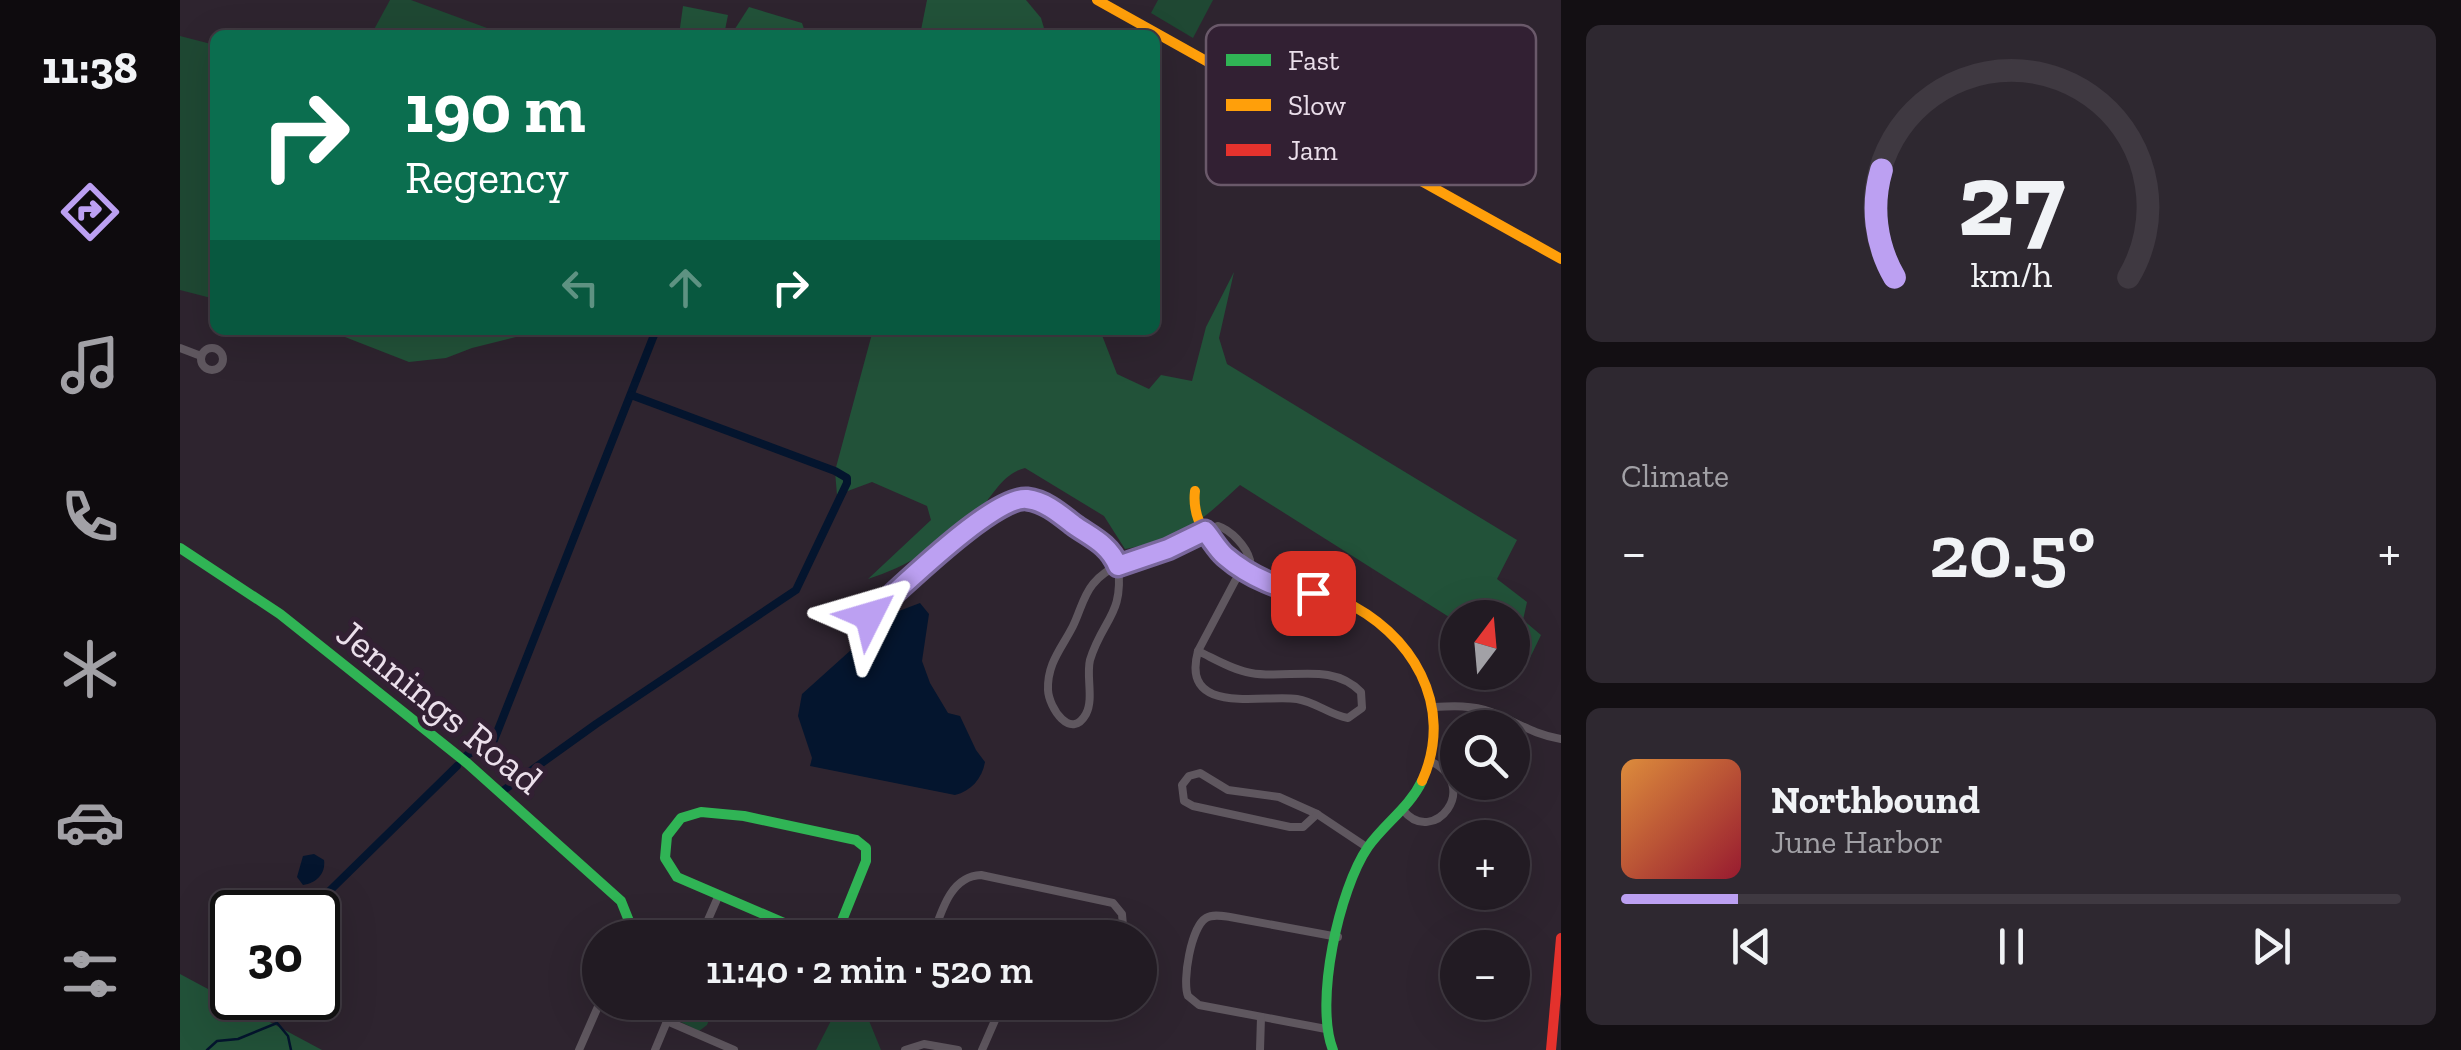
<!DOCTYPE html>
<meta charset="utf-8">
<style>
body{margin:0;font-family:"Zilla Slab",serif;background:#2e2830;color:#f1f3f6;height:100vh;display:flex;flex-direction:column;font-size:38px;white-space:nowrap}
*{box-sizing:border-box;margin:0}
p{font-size:32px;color:#a2a1a6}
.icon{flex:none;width:55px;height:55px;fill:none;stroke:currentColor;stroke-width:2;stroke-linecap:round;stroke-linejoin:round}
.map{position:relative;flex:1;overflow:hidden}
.sheet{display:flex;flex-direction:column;gap:25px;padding:25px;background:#130f13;width:900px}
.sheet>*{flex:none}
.guide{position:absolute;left:30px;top:30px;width:950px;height:305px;border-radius:15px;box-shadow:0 10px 40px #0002,0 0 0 2px #3f3941;background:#0b6e4f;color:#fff;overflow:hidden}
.needle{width:65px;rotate:16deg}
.buttons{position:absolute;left:1260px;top:600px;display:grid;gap:20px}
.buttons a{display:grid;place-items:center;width:90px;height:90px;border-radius:50%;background:#221b23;box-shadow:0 10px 40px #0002,0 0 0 2px #3f3941;font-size:50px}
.speed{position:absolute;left:30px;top:890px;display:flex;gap:20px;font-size:50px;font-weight:700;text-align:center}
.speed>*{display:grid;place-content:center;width:130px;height:130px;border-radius:50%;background:#221b23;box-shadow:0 10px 40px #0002,0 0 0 2px #3f3941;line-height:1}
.speed .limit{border:5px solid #111;border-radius:15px;background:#fff;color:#111}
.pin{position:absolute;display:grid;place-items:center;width:85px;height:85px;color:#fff;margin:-42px;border-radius:20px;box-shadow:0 5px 15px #0006}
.me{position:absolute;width:110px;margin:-55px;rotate:50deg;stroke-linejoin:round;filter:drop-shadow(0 0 8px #0008)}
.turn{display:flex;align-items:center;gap:35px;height:210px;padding:0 30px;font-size:45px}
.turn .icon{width:130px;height:130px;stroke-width:2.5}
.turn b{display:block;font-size:70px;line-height:85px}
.lanes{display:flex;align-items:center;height:95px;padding:0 30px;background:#0003;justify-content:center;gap:50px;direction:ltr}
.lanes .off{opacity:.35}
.big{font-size:75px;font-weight:600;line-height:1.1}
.sheet .widget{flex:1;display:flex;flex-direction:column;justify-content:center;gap:15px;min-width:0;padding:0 35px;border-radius:15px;background:#2e2830}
.sheet .dial{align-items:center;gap:0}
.dial svg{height:260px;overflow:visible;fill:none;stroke:#3f3941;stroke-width:7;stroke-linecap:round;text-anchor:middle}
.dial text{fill:#f1f3f6;stroke:none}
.song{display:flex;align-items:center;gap:30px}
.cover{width:120px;height:120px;border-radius:15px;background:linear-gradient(135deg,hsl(30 70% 55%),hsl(350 70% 35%))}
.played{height:10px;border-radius:5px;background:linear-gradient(90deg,#bca0f2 15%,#3f3941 15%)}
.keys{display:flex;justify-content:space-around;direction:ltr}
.heat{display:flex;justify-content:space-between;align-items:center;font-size:55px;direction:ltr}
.trip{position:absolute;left:402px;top:920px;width:575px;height:100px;border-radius:50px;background:#221b23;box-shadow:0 10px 40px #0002,0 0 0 2px #3f3941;font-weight:600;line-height:100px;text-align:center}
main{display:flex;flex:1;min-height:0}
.tab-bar{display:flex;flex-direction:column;width:180px;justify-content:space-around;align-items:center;background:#0e0b0e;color:#a2a1a6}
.tab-bar .icon{width:70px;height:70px}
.tab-bar .selected{color:#bca0f2}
.tab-bar b{font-size:45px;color:#f1f3f6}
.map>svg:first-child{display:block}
.green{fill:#1f4833}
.forest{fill:#225239}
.water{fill:#04152e}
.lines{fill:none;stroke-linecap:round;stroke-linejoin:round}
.stream{stroke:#04152e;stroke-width:2.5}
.canal{stroke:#04152e;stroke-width:8}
.street{stroke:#5f575f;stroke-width:8}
.fast{stroke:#30b455;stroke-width:10}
.slow{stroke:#ff9f0a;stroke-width:10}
.jam{stroke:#e5322d;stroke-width:10}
.route-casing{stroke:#7a689d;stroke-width:25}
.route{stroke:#bca0f2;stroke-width:18}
.labels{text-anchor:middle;stroke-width:10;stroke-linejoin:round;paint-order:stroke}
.street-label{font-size:40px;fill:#ebdfeb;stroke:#322033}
.key{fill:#322033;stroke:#6a596a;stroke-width:2.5}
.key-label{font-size:28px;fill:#ebdfeb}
</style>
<main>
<nav class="tab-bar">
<b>11:38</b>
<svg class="icon selected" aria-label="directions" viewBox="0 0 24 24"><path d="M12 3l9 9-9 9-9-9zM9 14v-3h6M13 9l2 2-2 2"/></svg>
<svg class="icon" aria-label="music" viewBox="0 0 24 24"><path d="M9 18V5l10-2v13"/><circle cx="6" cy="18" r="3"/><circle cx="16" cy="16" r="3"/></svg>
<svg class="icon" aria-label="phone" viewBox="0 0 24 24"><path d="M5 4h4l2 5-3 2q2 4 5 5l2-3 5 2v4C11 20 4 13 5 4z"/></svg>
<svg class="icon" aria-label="climate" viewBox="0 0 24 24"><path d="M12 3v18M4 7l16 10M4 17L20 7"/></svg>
<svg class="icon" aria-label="car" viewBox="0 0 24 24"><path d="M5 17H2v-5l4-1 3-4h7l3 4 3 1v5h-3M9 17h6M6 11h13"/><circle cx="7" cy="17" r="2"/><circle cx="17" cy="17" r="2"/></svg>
<svg class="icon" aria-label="filters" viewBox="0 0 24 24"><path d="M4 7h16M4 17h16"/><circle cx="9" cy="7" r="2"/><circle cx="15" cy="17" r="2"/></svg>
</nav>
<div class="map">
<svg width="1381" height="1050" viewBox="0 0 1381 1050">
<rect width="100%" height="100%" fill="#2e242f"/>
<g class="green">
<polygon points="210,0 231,0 326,35 191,35"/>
<polygon points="978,0 1033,0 1013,38 971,13"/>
<polygon points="0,36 35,45 35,299 0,290"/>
<polygon points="500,1003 536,1003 527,1025 519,1031 495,1019"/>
<polygon points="671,1003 683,1006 701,1050 636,1050 658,1007 669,1008"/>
</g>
<g class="forest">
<polygon points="747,0 846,0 861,18 866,35 740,35"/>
<polygon points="503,6 548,15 544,35 499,35"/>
<polygon points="569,7 622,23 626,35 551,35"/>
<path d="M 1054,272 L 1039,338 L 1047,364 L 1337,540 L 1317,579 L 1347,602 L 1343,620 L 1361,635 L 1346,666 L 1333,657 L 1332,618 L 1278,618 L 1277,622 L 1060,485 C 1018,524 1003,538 945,549 L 924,516 L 845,468 C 821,474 812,498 795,515 C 766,543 726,567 688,579 L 751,520 L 747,506 L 692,482 L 657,495 L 655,471 L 693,330 L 920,330 L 937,374 L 969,389 L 981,375 L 1012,381 L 1026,327 Z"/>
<polygon points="147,330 364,330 292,348 266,358 229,362"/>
<polygon points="0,974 142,1050 0,1050"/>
</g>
<g class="water">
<path d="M 740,603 L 749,614 L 742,661 L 750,683 L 768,713 L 780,716 L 796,750 L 805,762 C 802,779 791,791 775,795 L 630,766 L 632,758 L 618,716 L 622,694 L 711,614 Z"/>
<path d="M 134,854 L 144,860 C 146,874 136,883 123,885 L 117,877 L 123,856 Z"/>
</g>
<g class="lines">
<g class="stream">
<polyline points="95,998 97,1022"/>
<polyline points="98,1024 108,1036 111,1050"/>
<polyline points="27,1050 37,1041 58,1039 97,1023"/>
</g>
<g class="canal">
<polyline points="287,755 314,740 476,330"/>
<polyline points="324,790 416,724 616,590 667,483 667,478 655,471 451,395"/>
<polyline points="128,912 277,766"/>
</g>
<g class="street">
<circle cx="32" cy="359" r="11"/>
<polyline points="0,348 21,356"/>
<path d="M 938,565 C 944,616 923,618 910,660 C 906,676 914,699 906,714 C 891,741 869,708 868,690 C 867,663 882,648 893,626 C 900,612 903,596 913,584 C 920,575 929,570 938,565 Z"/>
<path d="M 689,615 C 718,591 814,495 847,499 C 865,501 879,514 894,525 C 911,537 929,545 938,565 L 994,546 L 1038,526 C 1051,530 1066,546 1070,560 L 1055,581 L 1018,651"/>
<path d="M 1018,651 C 1035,659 1053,670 1071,673 C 1108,680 1151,661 1181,692 L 1182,708 L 1168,718 C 1150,715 1136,702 1117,699 C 1083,694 1000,717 1018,651 Z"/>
<path d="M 1253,707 C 1273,706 1292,705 1311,712 C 1337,722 1352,734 1381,739"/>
<polygon points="1020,773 1048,790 1099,797 1137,814 1123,827 1110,827 1013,806 1004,801 1002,785 1009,776"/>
<path d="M 1223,810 C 1253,848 1303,786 1250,761"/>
<polyline points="1137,814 1188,848"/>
<polyline points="520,938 538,897"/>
<path d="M 752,938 C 761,913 770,876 801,875 L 933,903 L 942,914 L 944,938"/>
<polyline points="589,1002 609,1006 622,1002"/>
<polyline points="487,1021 554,1050"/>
<path d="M 1146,1029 L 1019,1005 L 1008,996 C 1002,981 1011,927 1026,918 C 1033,914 1042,916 1050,917 L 1158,937"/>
<polyline points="399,1050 420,1002"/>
<polyline points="475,1050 495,1002"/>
<polyline points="725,1050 744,1044 778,1050"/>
<polyline points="802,1050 823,1002"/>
<polyline points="1080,1050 1081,1017"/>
</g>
<g class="fast">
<polyline points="0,548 100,614 287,763 441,901 449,921 447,938"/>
<polyline points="639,938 497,877 485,858 487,836 501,818 521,812 564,816 676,840 686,848 686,861 655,938"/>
<path d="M 1153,1050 C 1134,1003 1159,889 1188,847 C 1205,823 1229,808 1242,781"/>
</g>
<g class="slow">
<polyline points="917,0 1381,259"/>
<path d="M 1015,491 C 1009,541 1067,577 1108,589 C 1125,594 1144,592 1161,600 C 1232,632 1276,706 1242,781"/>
</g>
<polyline class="jam" points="1371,1050 1381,938"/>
</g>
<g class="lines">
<g class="route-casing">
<path id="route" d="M 689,616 C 718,591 814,495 847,499 C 865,501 880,514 894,525 C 911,537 929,544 938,566 L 988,549 L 1025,531 C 1032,539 1037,549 1045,556 C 1068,576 1103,592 1133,593"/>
</g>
<use href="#route" class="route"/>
</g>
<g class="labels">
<g class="street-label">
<text transform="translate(260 706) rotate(39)" y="14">Jennings Road</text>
</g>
</g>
<rect x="1026" y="25" width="330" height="160" rx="15" class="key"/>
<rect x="1046" y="54" width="45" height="12" fill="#30b455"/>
<rect x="1046" y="99" width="45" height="12" fill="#ff9f0a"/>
<rect x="1046" y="144" width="45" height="12" fill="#e5322d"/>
<g class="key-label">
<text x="1108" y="70">Fast</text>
<text x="1108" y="115">Slow</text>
<text x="1108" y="160">Jam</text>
</g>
</svg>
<div class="buttons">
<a><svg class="needle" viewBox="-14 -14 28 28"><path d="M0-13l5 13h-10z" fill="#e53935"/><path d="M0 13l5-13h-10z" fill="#a2a1a6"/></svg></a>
<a><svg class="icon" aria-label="search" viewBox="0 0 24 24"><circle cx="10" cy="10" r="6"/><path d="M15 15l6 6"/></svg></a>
<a>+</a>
<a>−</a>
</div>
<div class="speed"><div class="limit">30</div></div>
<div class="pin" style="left:1133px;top:593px;background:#d93025"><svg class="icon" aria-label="arrive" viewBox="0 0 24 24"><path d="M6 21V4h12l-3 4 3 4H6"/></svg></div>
<svg class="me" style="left:689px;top:616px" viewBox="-20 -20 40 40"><path d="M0-17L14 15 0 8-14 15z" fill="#bca0f2" stroke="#fff" stroke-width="4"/></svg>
<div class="trip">11:40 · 2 min · 520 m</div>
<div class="guide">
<div class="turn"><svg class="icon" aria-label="right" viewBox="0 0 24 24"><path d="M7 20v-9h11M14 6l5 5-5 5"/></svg><div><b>190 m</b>Regency</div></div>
<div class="lanes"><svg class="icon off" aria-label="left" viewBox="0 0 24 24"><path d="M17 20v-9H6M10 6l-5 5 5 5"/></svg><svg class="icon off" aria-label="ahead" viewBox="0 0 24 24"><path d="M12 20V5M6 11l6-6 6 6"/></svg><svg class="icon" aria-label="right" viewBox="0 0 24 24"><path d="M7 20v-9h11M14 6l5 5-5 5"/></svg></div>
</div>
</div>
<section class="sheet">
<div class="widget dial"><svg viewBox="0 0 100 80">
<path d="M14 69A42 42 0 1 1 86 69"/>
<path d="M14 69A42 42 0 0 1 10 36" stroke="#bca0f2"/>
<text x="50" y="56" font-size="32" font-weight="700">27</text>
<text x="50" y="72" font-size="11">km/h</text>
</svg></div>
<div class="widget"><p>Climate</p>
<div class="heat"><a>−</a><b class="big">20.5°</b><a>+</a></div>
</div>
<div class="widget">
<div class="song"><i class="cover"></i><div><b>Northbound</b><p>June Harbor</p></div></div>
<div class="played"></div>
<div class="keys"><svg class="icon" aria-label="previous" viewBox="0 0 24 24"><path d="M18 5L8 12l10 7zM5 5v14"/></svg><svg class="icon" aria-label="pause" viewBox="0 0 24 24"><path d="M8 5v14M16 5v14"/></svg><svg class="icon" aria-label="next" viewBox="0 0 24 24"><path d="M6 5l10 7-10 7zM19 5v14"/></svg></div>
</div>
</section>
</main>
